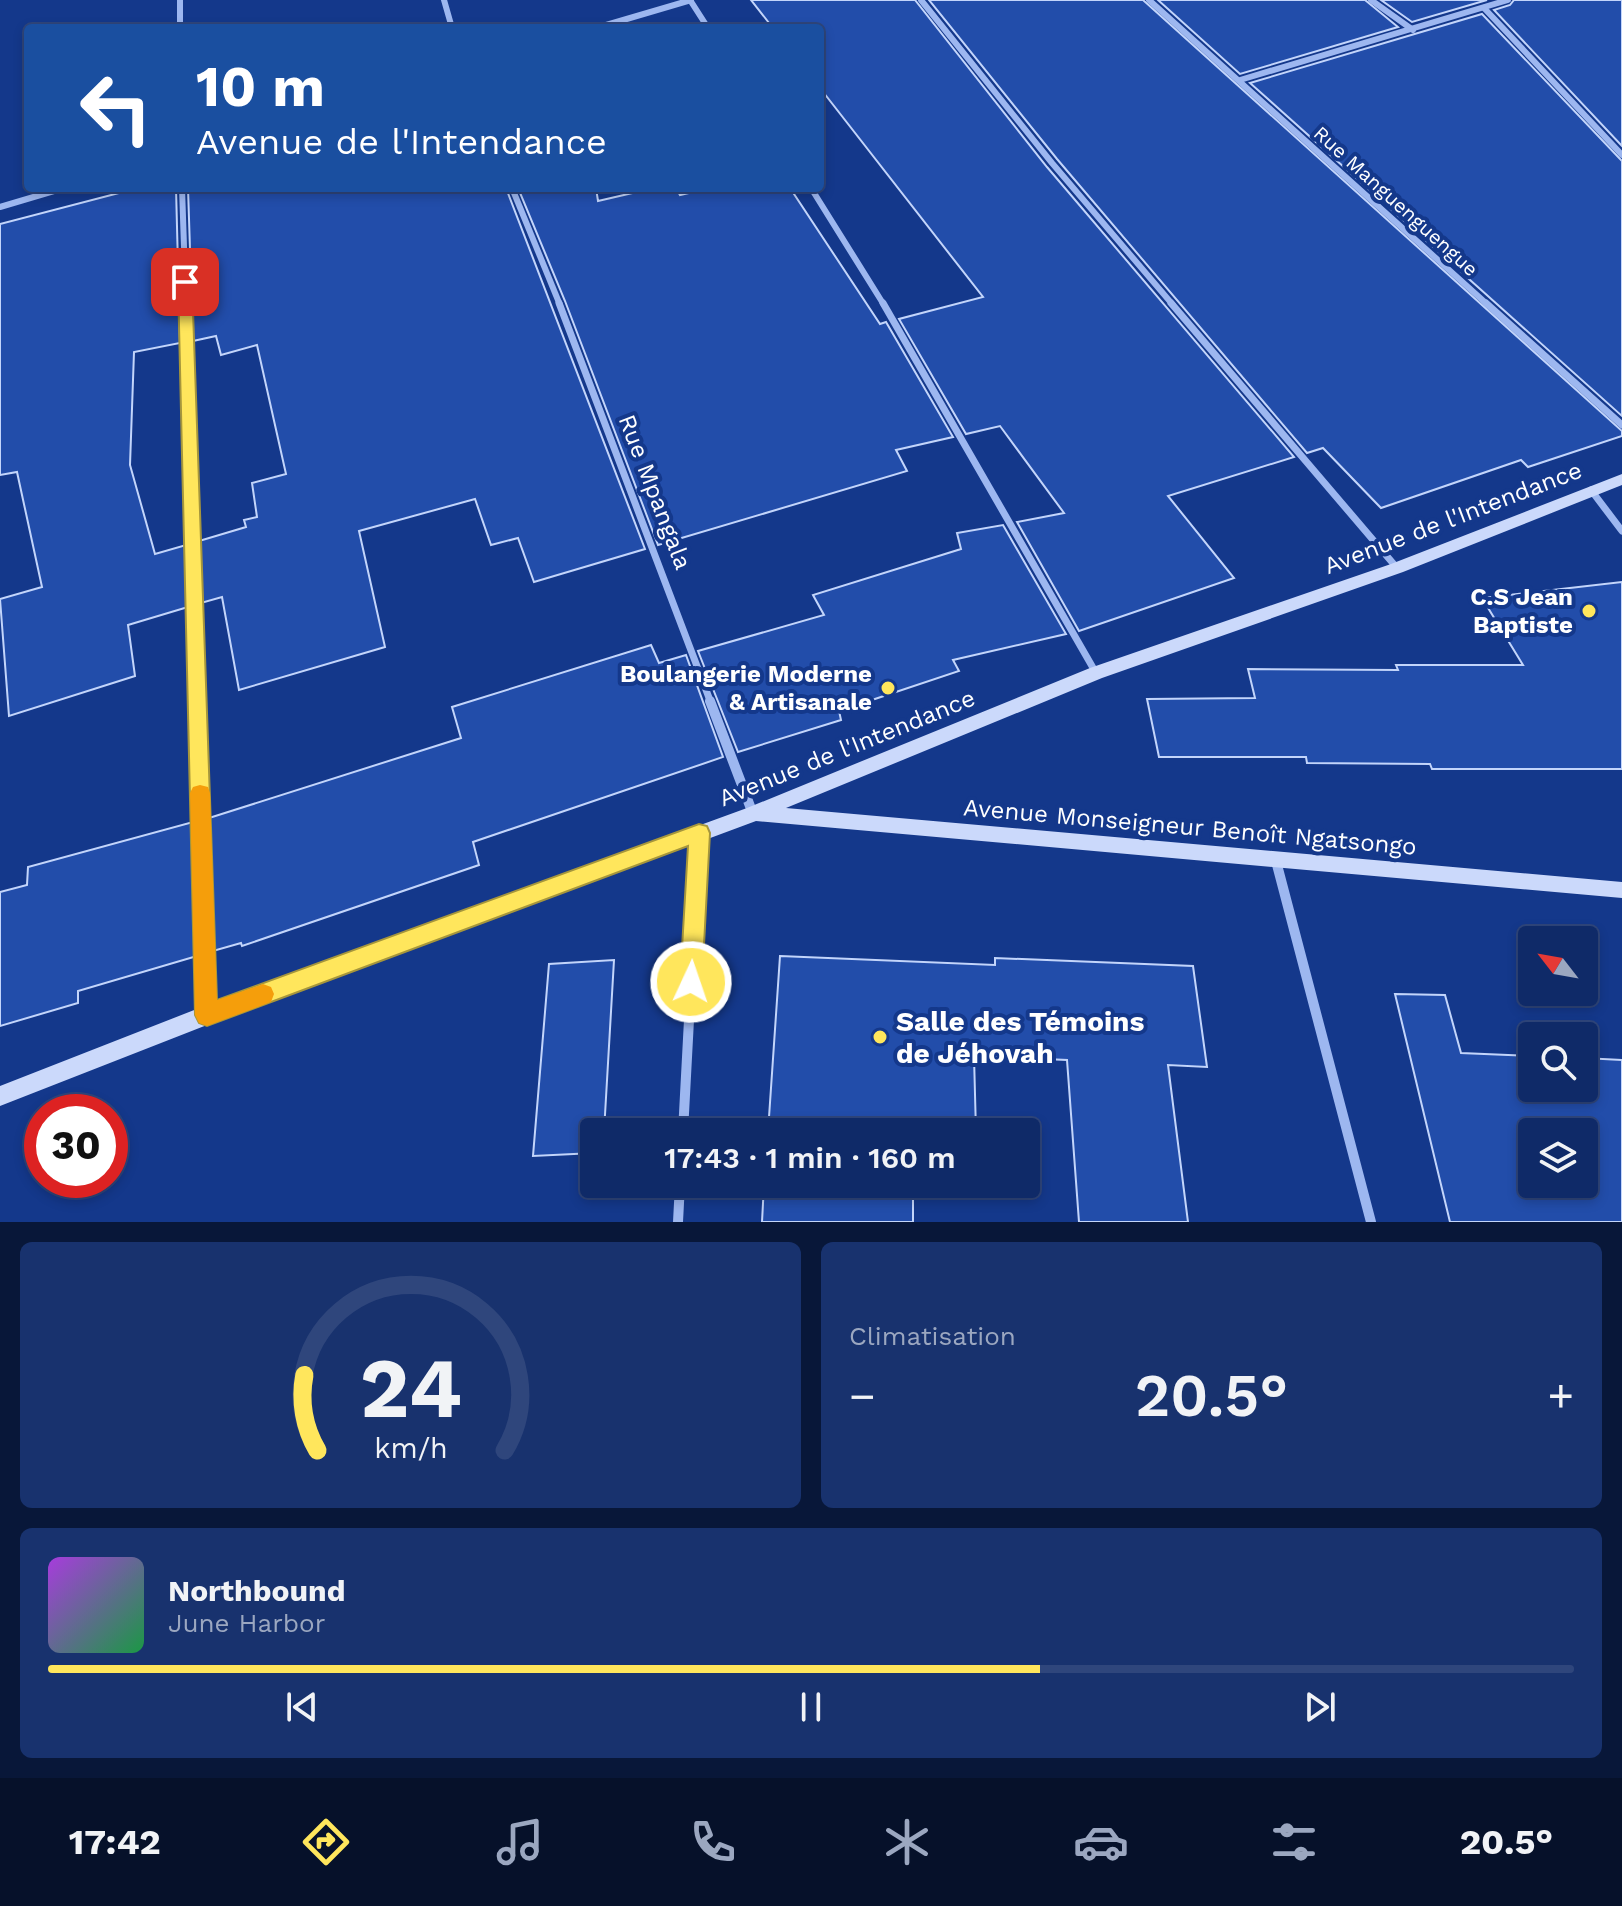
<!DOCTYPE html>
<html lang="fr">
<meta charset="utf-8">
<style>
body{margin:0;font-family:"Work Sans",sans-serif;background:#18326e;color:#f1f3f6;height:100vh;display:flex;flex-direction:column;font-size:30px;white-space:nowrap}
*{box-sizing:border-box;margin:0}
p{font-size:26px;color:#9ba7c0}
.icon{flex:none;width:44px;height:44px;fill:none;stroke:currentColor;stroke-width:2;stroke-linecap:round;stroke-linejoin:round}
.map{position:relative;height:1222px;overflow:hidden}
.sheet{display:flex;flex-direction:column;gap:20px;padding:20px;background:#081739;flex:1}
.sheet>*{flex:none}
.guide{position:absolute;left:24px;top:24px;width:800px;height:168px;border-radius:8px;box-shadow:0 4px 12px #0003,0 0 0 2px #2f467c;background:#1a4fa0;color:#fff;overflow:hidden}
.needle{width:52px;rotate:301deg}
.controls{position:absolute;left:1518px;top:926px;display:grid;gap:16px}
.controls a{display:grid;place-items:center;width:80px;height:80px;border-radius:8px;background:#0f2a68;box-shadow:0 4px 12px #0003,0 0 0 2px #2f467c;font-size:40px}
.speed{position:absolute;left:24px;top:1094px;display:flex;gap:16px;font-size:40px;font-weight:700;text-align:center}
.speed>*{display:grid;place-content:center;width:104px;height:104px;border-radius:50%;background:#0f2a68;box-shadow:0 4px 12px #0003,0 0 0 2px #2f467c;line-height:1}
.speed .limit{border:12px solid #d22;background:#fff;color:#111}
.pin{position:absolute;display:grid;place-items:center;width:68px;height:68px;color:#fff;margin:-34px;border-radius:16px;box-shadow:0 4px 12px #0006}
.me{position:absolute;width:88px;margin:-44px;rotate:3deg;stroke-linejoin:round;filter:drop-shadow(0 0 6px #0008)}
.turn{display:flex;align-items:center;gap:28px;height:168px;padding:0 40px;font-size:36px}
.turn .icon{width:104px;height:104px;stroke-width:2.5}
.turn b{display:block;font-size:56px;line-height:68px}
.big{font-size:60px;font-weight:600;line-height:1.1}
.sheet .card{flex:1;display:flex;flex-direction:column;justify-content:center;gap:12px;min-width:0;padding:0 28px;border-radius:12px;background:#18326e}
.sheet .dial{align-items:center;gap:0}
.dial svg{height:208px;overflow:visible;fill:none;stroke:#2f467c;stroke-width:7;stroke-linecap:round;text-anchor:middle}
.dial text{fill:#f1f3f6;stroke:none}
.song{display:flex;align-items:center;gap:24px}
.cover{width:96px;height:96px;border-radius:12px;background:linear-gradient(135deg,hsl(280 70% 55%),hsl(140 70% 35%))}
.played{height:8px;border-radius:4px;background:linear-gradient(90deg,#ffe65c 65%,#2f467c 65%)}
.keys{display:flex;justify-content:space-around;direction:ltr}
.heat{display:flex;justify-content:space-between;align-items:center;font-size:44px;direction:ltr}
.sheet .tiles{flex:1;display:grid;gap:20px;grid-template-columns:1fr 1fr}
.card:last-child{grid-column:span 2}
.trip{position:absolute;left:580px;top:1118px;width:460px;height:80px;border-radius:8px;background:#0f2a68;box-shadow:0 4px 12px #0003,0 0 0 2px #2f467c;font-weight:600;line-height:80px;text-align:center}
.menu{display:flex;height:128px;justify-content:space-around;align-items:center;background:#06112a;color:#9ba7c0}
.menu .icon{width:56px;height:56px}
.menu .selected{color:#ffe65c}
.menu b{font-size:36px;color:#f1f3f6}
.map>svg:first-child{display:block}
.building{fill:#224daa;stroke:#c3d5fb;stroke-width:2;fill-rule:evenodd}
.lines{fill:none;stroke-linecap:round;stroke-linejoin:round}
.street-far2{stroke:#9db7f0;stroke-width:6}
.street-far1{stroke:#9db7f0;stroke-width:7}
.street{stroke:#9db7f0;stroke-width:10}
.secondary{fill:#cbd9fb;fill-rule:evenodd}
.route{fill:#ffe65c;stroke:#a6963c;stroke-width:2}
.slow{fill:#f59e0b}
.poi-dot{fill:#ffe65c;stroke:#14388b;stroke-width:3}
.labels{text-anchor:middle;stroke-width:8;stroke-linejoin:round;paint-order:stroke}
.far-street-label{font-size:20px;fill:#fff;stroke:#14388b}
.street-label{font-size:24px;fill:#fff;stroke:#14388b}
.poi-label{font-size:24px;font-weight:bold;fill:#fff;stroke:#14388b;text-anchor:end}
.near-poi-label{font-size:28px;font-weight:bold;fill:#fff;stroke:#14388b;text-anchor:start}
</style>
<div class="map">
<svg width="1622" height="1222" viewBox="0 0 1622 1222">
<rect width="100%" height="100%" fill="#14388b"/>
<g class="building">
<polygon points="751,0 915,0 1047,167 1294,457 1168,496 1234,578 1079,631 1017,522 1064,513 1000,426 966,434 899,319 983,297 820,88 820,28 773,28"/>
<polygon points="929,0 1143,0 1622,431 1622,436 1528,467 1521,460 1381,508 1323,448 1307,453 1057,159"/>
<polygon points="1158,0 1365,0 1398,27 1240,74"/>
<polygon points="1381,0 1487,0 1412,22"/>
<polygon points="1514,0 1622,0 1622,146 1494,10 1510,5"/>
<polygon points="1482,14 1622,161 1622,416 1250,83"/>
<polygon points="138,188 176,188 180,343 134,352 130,465 155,554 186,545 188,607 128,625 135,676 9,716 0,599 42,587 17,472 0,475 0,224"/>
<polygon points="188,188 506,188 645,549 534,582 518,538 491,545 475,499 359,531 385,647 239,690 222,597 201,603 199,541 246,527 244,520 257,517 252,483 286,474 257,345 221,355 216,336 193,341"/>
<polygon points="518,188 596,188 598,201 654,188 676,188 680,195 710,188 790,188 880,324 886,322 953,437 896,450 907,471 658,545 565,301"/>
<polygon points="1003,525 1066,634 953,660 959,671 839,711 841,720 738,752 698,651 824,615 813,595 961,549 957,533"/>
<polygon points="1622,582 1622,769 1432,769 1430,764 1307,763 1306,757 1159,757 1147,699 1255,698 1248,669 1398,670 1396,665 1523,665 1482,598"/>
<polygon points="651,645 659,663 686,655 723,757 473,842 479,865 242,946 241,943 213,951 209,818 461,738 452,707"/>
<polygon points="193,822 197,956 78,991 78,1003 0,1026 0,892 27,885 28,867"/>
<polygon points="780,956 995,965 995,958 1193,966 1207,1067 1168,1065 1188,1222 1079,1222 1067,1060 974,1056 976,1132 768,1132"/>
<polygon points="614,960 604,1132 594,1132 594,1153 533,1156 549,964"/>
<path d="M 1395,994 L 1445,995 L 1461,1053 L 1532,1056 L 1532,1088 L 1584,1088 L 1584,1058 L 1622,1060 L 1622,1222 L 1450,1222 ZM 1532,1132 L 1584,1132 L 1584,1184 L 1532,1184 Z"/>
<polygon points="764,1184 913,1184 913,1222 762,1222"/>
</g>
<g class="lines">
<g class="street-far2">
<polyline points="180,0 180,28"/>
<polyline points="444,0 452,28"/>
<polyline points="690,0 708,28"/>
<polyline points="921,0 1052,163 1173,305"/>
<polyline points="1149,0 1488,305"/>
<polyline points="1371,0 1413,30"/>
<polyline points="1484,8 1622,155"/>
<polyline points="596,28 691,0"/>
<polyline points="1240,80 1508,0"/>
<polyline points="182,188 186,305"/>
<polyline points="512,188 560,305"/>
<polyline points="811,188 884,305"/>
<polyline points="0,207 64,188"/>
</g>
<g class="street-far1">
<polyline points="185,303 198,703"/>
<polyline points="559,303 711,703"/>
<polyline points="883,303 1096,673"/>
<polyline points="1171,303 1397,568"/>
<polyline points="1486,303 1622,425"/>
<polyline points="1591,490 1622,531"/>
</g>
<g class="street">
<polyline points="198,701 207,1014"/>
<polyline points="710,701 753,814"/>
<polyline points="1276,861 1371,1222"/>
<polyline points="683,1132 699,833"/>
<polyline points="678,1222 680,1184"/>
</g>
<polygon class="secondary" points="1622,474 1622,485 1403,572 1102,678 786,808 1622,882 1622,898 756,821 207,1025 0,1106 0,1086 207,1005 747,808 1090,668 1391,564"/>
</g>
<polygon class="route" points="185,277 192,282 217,1000 699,824 707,826 710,833 702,982 699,990 691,993 683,990 680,982 688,846 207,1026 199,1023 195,1015 178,282"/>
<polygon class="slow" points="200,785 208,787 210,793 217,1000 263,984 271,987 274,994 271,1002 207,1026 199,1023 195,1015 190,793 193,787"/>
<g class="poi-dot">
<circle cx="1589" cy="611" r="8"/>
<circle cx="888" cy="688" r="8"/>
<circle cx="880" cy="1037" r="8"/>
</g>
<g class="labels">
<g class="far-street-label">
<text transform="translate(1396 201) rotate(42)" y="7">Rue Manguenguengue</text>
</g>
<g class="street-label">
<text transform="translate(655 492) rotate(69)" y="8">Rue Mpangala</text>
<text transform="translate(1453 518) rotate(-21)" y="8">Avenue de l'Intendance</text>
<text transform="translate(847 748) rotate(-22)" y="8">Avenue de l'Intendance</text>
<text transform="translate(1190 827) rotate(5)" y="8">Avenue Monseigneur Benoît Ngatsongo</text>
</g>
<g class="poi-label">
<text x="1573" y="605">C.S Jean<tspan x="1573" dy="28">Baptiste</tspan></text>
<text x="872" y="682">Boulangerie Moderne<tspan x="872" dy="28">&amp; Artisanale</tspan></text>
</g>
<g class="near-poi-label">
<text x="896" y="1031">Salle des Témoins<tspan x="896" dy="32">de Jéhovah</tspan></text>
</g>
</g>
</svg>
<div class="controls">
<a><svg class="needle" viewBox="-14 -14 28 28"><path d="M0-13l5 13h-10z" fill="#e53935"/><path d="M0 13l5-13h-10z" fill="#9ba7c0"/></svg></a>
<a><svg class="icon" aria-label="search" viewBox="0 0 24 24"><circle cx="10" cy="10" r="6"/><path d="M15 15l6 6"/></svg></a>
<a><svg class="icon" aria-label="layers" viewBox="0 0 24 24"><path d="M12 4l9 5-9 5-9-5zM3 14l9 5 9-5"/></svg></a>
</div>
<div class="speed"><div class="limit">30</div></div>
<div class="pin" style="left:185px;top:282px;background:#d93025"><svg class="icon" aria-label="arrive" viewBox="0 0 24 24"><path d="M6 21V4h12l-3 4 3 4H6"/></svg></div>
<svg class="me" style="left:691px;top:982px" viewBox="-20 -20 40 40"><circle r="17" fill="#ffe65c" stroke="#fff" stroke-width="3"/><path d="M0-11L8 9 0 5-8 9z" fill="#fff"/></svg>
<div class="trip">17:43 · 1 min · 160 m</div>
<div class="guide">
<div class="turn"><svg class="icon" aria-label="left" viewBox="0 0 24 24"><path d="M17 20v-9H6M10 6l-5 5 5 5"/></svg><div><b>10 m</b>Avenue de l'Intendance</div></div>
</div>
</div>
<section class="sheet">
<div class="tiles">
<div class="card dial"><svg viewBox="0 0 100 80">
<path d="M14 69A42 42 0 1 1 86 69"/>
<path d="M14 69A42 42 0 0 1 9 40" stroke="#ffe65c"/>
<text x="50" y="56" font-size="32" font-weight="700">24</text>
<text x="50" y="72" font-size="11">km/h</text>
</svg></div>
<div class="card"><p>Climatisation</p>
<div class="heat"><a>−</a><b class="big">20.5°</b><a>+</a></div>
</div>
<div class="card">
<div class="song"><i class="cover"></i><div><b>Northbound</b><p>June Harbor</p></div></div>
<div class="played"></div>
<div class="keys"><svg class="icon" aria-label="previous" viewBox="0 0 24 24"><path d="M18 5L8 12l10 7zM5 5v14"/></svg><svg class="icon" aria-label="pause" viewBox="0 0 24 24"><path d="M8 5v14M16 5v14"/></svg><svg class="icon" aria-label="next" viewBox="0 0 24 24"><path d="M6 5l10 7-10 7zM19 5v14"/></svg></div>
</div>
</div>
</section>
<nav class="menu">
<b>17:42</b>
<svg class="icon selected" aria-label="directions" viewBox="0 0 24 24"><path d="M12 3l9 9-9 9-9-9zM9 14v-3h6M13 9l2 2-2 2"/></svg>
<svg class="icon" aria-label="music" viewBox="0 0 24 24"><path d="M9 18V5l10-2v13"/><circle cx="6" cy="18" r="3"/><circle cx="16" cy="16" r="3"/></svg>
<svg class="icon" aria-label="phone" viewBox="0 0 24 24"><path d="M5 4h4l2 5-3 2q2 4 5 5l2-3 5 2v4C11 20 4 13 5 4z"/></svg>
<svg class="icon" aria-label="climate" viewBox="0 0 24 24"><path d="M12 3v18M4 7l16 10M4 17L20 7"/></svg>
<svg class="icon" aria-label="car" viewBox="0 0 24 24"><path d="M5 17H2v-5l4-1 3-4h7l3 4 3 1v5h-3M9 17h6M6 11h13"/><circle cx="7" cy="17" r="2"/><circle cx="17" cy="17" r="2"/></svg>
<svg class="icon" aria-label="filters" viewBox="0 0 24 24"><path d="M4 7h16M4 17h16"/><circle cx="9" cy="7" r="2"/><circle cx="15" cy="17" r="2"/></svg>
<b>20.5°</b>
</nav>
